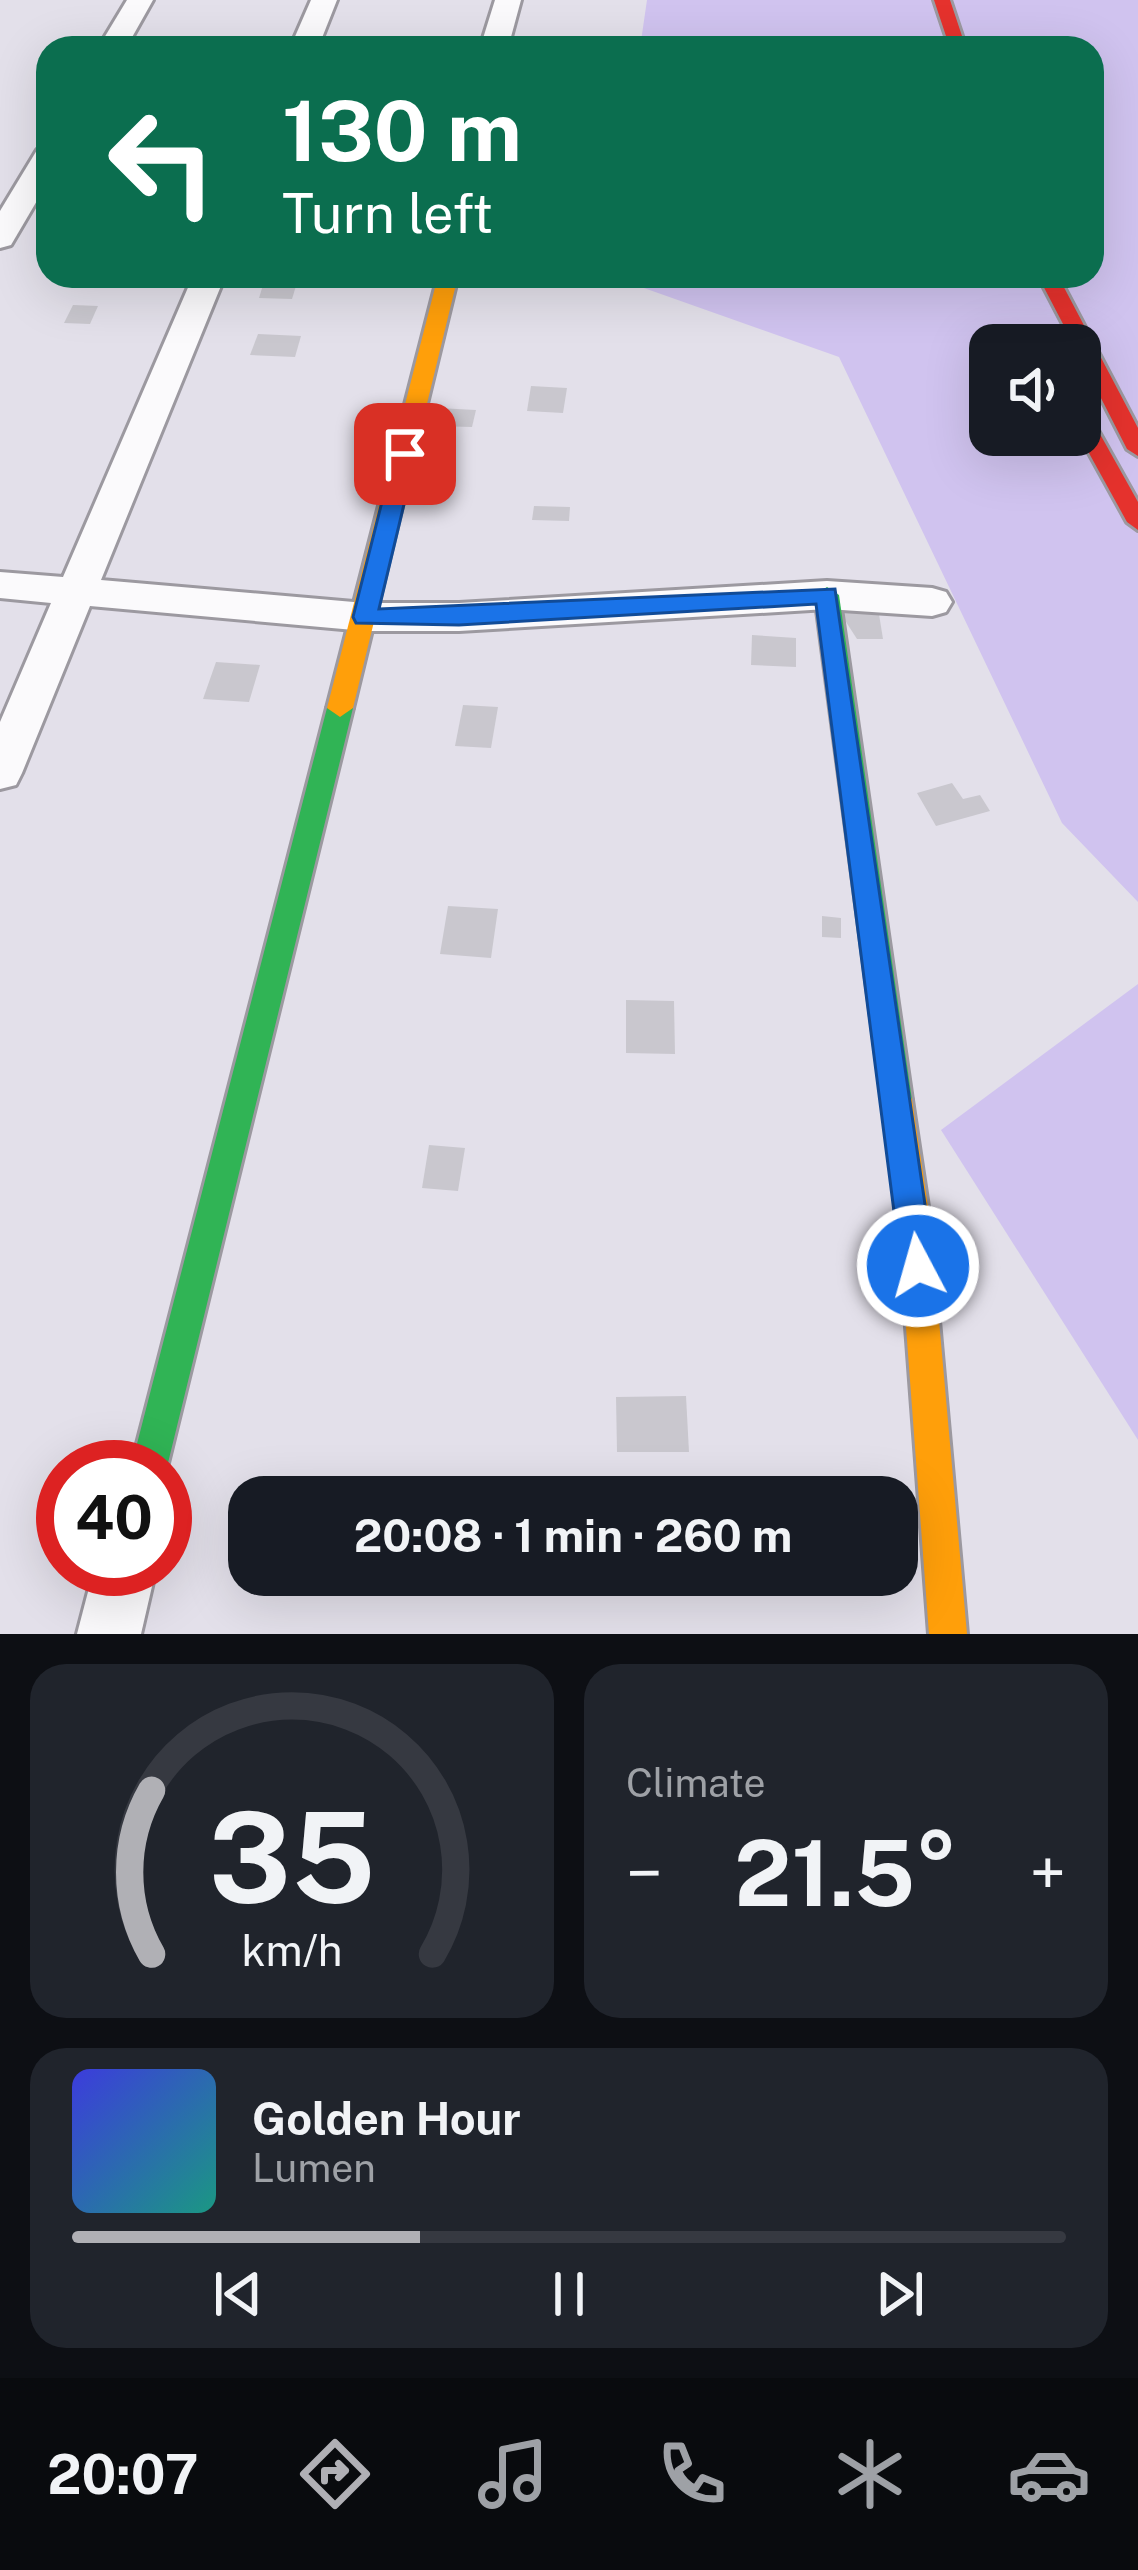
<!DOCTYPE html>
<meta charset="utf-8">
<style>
body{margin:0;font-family:"Public Sans",sans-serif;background:#20242c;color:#f1f3f6;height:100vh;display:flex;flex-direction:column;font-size:45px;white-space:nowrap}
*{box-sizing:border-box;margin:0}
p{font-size:39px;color:#9ea1a6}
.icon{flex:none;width:66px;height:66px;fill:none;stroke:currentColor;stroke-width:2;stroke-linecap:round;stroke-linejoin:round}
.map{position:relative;height:1634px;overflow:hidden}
.sheet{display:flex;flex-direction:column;gap:30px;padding:30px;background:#0d0f14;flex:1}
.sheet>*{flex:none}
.top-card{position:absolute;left:36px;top:36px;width:1068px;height:252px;border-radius:36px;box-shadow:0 12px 48px #0002;background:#0b6e4f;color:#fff;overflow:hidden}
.buttons{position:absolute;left:969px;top:324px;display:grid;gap:24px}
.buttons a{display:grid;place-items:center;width:132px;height:132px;border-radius:24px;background:#171b24;box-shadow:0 12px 48px #0002;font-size:60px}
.speed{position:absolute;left:36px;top:1440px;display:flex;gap:24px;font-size:60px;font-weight:700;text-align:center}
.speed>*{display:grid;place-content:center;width:156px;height:156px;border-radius:50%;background:#171b24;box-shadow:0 12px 48px #0002;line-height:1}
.speed .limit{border:18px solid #d22;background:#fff;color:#111}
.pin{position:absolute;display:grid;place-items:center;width:102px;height:102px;color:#fff;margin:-51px;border-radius:24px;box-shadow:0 6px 18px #0006}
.me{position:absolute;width:132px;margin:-66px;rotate:354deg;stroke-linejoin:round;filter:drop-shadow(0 0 9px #0008)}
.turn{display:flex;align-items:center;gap:42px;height:252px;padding:0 48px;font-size:54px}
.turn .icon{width:156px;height:156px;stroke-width:2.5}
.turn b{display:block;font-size:84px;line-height:102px}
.big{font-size:90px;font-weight:700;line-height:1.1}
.sheet .widget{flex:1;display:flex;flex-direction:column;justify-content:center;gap:18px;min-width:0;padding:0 42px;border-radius:36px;background:#20242c}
.sheet .dial{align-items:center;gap:0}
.dial svg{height:312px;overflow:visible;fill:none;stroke:#363941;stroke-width:7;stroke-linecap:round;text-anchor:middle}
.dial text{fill:#f1f3f6;stroke:none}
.song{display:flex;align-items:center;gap:36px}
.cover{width:144px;height:144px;border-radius:18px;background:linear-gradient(135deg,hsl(240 70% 55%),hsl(170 70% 35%))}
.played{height:12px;border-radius:6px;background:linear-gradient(90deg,#b0b0b5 35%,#363941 35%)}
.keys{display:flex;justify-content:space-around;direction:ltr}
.heat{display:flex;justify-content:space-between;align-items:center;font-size:66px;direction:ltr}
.sheet .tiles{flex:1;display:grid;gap:30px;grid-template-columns:1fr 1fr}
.widget:last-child{grid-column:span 2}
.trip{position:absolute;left:228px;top:1476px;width:690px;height:120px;border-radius:36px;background:#171b24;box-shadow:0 12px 48px #0002;font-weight:700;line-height:120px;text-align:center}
.dock{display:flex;height:192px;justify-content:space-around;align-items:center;background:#090b0e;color:#9ea1a6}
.dock .icon{width:84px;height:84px}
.dock .selected{color:#b0b0b5}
.dock b{font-size:54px;color:#f1f3f6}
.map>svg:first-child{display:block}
.green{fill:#d0c3ef;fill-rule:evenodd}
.building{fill:#c9c7ce}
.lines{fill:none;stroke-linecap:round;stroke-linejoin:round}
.street-casing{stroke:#9c99a0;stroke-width:6}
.fast-casing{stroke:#9c99a0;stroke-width:6}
.slow-casing{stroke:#9c99a0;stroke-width:6}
.jam-casing{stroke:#9c99a0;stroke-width:6}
.street{fill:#fbfafc;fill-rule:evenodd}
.fast{fill:#30b455;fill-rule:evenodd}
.slow{fill:#ff9f0a;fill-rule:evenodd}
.jam{fill:#e5322d;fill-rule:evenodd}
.route{fill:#1a73e8;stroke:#114b97;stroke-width:3}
</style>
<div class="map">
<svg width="1138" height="1634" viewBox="0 0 1138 1634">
<rect width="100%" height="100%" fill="#e3e0ea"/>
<g class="green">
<path d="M 647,0 L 1138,0 L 1138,902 L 1062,823 L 839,357 L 610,276 L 1092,276 L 1092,48 L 640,48 ZM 990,345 L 1080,345 L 1080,435 L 990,435 Z"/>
<polygon points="1138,984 1138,1440 941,1130"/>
</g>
<g class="building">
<polygon points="263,285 296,286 292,299 259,298"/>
<polygon points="73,305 98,306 90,324 64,323"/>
<polygon points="258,334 301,336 295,357 250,355"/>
<polygon points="531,386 567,388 563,413 527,411"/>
<polygon points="438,408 476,410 472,427 434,426"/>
<polygon points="534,506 570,507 569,521 532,520"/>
<polygon points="837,608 878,608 883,639 857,639"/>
<polygon points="752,635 796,638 796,667 751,665"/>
<polygon points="216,662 260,665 249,702 203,699"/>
<polygon points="463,705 498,707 491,748 455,746"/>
<polygon points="952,783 963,799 980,795 990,811 936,826 917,793"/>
<polygon points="448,906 498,909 491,958 440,954"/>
<polygon points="822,916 841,918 841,938 822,937"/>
<polygon points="626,1000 674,1001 675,1054 626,1053"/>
<polygon points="429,1145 465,1148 458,1191 422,1188"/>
<polygon points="686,1396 689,1452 617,1452 616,1397"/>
<polygon points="833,1479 835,1497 742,1497 740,1481"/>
</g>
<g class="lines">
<g class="street-casing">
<g id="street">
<polygon points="127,0 153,0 126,48 98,48"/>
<polygon points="311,0 337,0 318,48 290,48"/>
<polygon points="495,0 521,0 508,48 480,48"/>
<polygon points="48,147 48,182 11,245 0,248 0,211 37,150"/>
<polygon points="193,276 225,276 101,580 365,603 459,603 827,581 932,588 946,592 952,602 946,612 932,616 827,609 459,631 365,631 90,606 22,773 16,785 0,789 0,722 51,603 0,598 0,572 63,577"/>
<polygon points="94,1569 156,1569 141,1634 77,1634"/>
</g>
</g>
<g class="fast-casing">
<g id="fast">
<polygon points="827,587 839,595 912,1100 908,1110 897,1113 886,1110 882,1100 815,595"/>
<polygon points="340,699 353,708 167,1467 165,1472 165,1467 131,1467 327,708"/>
</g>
</g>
<g class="slow-casing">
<g id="slow">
<polygon points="438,276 458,276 353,708 340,717 327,708"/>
<polygon points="897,1087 908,1090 912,1100 930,1220 967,1634 929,1634 898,1220 882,1100 886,1090"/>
</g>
</g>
<g class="jam-casing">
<g id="jam">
<polygon points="934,0 950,0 966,48 950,48"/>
<polygon points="1038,276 1058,276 1138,428 1138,456 1127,449 1080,357 1080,345 1074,345"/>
<polygon points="1080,411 1091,418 1138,502 1138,530 1127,522 1079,435"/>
</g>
</g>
<use href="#street" class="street"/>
<use href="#fast" class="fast"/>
<use href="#slow" class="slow"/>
<use href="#jam" class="jam"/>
</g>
<polygon class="route" points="405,448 416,454 379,609 835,589 934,1266 930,1277 918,1281 906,1277 901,1266 816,604 459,625 356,623 353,617 394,454"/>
</svg>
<div class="buttons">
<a><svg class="icon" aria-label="sound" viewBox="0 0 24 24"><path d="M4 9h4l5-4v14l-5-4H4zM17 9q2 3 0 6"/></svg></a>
</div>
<div class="speed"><div class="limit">40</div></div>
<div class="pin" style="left:405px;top:454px;background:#d93025"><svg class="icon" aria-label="arrive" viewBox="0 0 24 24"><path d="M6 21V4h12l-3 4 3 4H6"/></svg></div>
<svg class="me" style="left:918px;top:1266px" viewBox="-20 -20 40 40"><circle r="17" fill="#1a73e8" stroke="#fff" stroke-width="3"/><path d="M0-11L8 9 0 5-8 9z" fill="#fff"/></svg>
<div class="trip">20:08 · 1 min · 260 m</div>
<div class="top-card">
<div class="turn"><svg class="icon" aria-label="left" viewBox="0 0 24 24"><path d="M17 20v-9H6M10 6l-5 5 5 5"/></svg><div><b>130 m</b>Turn left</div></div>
</div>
</div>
<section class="sheet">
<div class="tiles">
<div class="widget dial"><svg viewBox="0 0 100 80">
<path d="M14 69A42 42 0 1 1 86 69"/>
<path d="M14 69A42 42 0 0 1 14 27" stroke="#b0b0b5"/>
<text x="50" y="56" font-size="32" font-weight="700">35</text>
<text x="50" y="72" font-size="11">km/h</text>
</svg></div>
<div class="widget"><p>Climate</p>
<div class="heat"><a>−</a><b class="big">21.5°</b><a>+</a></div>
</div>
<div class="widget">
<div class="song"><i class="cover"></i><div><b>Golden Hour</b><p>Lumen</p></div></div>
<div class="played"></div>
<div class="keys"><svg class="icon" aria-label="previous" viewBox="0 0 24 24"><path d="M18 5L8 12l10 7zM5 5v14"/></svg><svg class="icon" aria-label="pause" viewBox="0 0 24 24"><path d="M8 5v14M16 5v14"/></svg><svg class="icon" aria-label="next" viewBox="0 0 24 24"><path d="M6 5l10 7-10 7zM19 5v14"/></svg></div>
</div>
</div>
</section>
<nav class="dock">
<b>20:07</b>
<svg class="icon selected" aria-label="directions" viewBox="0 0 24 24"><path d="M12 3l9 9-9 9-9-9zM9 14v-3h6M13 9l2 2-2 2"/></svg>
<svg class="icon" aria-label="music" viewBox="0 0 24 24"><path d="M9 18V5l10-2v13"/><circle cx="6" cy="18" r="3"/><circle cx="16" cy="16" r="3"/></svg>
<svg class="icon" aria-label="phone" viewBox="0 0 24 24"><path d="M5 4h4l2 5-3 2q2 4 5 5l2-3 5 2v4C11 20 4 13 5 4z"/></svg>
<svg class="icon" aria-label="climate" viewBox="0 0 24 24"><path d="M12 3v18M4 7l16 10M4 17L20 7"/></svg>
<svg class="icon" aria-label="car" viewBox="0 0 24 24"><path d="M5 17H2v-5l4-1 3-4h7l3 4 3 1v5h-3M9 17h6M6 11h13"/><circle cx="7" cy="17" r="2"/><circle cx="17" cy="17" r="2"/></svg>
</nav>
